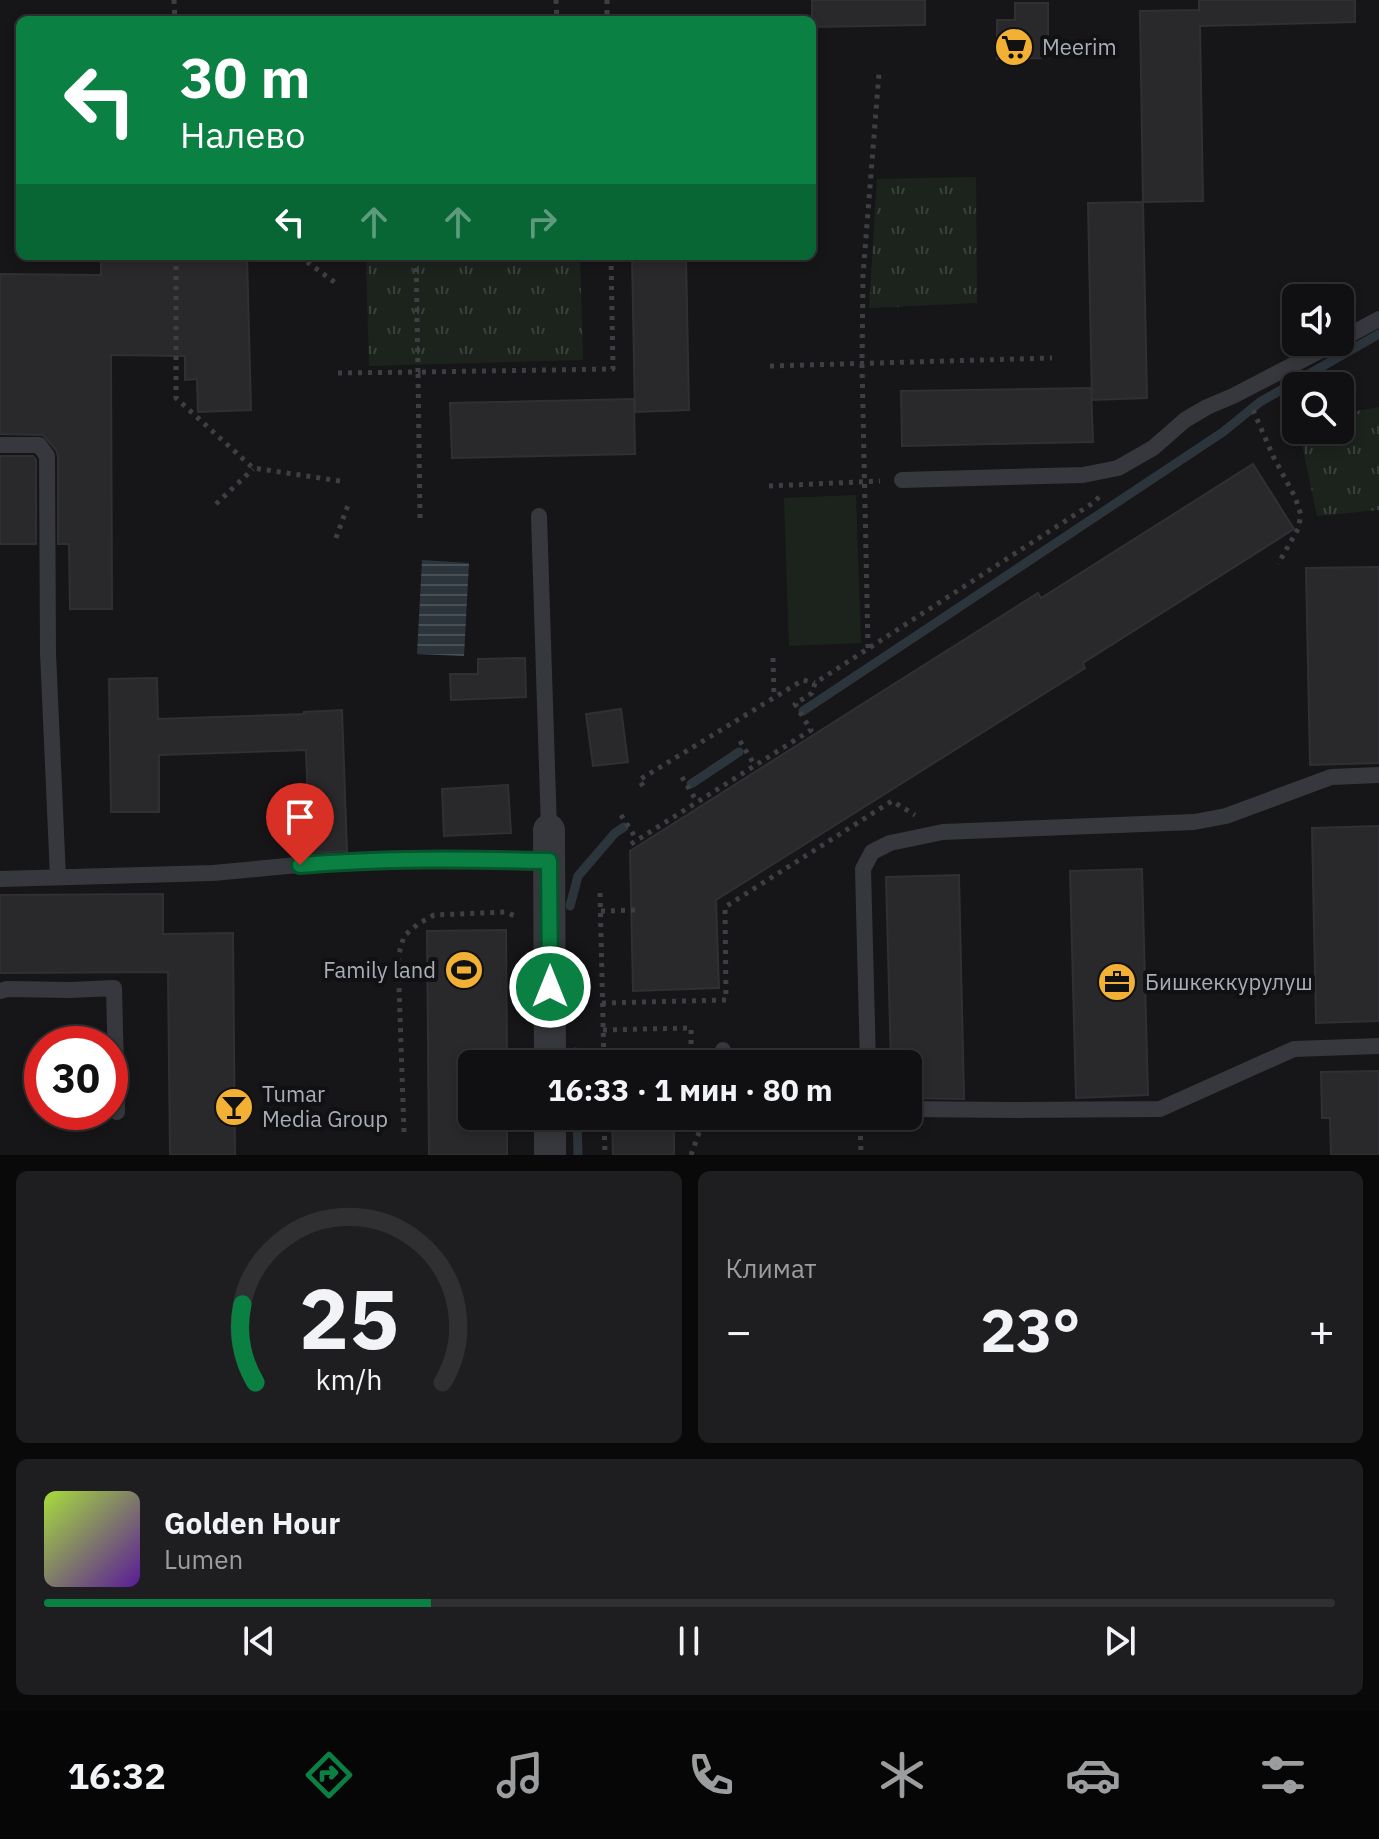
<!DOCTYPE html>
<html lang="ru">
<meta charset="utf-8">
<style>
body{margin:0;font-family:"IBM Plex Sans",sans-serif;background:#1e1e20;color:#f1f3f6;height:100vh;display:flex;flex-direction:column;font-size:30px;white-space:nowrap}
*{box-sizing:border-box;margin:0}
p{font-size:26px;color:#9c9d9f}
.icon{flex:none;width:44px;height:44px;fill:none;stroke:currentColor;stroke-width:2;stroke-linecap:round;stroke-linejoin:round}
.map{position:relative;height:1155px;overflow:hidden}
.drawer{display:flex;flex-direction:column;gap:16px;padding:16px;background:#09090a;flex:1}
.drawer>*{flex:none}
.top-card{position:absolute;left:16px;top:16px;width:800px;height:244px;border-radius:12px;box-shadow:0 4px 12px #0003,0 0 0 2px #303032;background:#0b8043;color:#fff;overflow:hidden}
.buttons{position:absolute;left:1282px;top:284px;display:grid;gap:16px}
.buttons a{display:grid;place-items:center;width:72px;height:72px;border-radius:12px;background:#101012;box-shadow:0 4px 12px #0003,0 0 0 2px #303032;font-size:40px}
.speed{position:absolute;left:24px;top:1026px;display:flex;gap:16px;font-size:40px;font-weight:700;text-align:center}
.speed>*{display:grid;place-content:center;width:104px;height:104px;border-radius:50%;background:#101012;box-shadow:0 4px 12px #0003,0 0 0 2px #303032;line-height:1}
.speed .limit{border:12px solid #d22;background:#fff;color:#111}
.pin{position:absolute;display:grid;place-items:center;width:68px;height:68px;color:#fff;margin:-82px -34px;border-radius:50% 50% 50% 0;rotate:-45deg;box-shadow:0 0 8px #0007}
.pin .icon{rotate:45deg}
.me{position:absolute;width:88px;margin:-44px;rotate:0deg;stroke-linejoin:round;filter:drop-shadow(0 0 6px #0008)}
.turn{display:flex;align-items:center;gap:28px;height:168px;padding:0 32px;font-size:36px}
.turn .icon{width:104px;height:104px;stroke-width:2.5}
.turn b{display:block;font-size:56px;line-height:68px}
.lanes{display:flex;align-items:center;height:76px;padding:0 32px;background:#0003;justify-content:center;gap:40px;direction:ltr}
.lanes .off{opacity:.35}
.big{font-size:60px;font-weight:700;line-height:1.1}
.drawer .card{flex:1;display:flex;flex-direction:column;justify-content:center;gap:12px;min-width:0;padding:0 28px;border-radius:12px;background:#1e1e20}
.drawer .dial{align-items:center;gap:0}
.dial svg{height:208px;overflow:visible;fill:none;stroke:#303032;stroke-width:7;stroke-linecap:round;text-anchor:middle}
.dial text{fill:#f1f3f6;stroke:none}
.song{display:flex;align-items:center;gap:24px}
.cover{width:96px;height:96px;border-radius:12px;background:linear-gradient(135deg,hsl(80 70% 55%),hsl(270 70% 35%))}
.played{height:8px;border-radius:4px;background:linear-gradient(90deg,#0b8043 30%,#303032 30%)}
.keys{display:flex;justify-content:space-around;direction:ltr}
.heat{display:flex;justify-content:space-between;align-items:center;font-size:44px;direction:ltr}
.drawer .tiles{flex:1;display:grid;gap:16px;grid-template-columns:1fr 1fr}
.card:last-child{grid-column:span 2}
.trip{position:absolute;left:458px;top:1050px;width:464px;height:80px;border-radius:12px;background:#101012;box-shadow:0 4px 12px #0003,0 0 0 2px #303032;font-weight:700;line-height:80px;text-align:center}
.tabs{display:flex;height:128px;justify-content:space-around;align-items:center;background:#060607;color:#9c9d9f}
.tabs .icon{width:56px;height:56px}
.tabs .selected{color:#0b8043}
.tabs b{font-size:36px;color:#f1f3f6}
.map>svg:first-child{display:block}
.park{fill:url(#park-tufts)}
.pitch{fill:#1c231d}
.water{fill:url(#water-rules)}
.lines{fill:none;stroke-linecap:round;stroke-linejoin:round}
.stream{stroke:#2c353c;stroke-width:9}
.building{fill:#29292c;stroke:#303034;stroke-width:2}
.path{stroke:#3d3f44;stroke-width:5;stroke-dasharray:4 6;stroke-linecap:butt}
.service{stroke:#37383d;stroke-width:16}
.minor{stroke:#37383d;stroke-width:32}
.route-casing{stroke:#07532c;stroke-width:20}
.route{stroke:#0b8043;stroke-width:14}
.labels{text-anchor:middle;stroke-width:8;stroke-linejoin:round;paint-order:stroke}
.poi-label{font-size:22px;fill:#a8adb8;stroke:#111113;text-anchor:start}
</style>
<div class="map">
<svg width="1379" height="1155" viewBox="0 0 1379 1155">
<defs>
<pattern id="park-tufts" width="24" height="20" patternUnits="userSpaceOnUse" patternTransform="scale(2)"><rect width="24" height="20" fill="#1c231d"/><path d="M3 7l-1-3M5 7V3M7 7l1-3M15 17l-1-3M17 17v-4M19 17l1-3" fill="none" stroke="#3a403c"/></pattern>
<pattern id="water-rules" width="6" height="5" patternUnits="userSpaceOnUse" patternTransform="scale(2)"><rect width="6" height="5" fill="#2c353c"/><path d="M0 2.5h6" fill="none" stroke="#485056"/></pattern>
</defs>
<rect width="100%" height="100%" fill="#161618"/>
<g class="park">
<polygon points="976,177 977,303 869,308 877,179"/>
<polygon points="366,256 580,256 583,360 369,366"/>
<polygon points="1379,407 1379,510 1317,516 1299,430 1340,430 1340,414"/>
</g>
<polygon class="pitch" points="856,495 861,643 789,646 784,498"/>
<polygon class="water" points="422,560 469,563 464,656 417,654"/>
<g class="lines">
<g class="stream">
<polyline points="803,711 1223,432 1260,402 1379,334"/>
<polyline points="691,784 739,752"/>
<polyline points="570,906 578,876 615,833 624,827"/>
<polyline points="573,994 573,1003"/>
<polyline points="575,1052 575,1064"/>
<polyline points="577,1116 578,1155"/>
</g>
</g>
<g class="building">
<polygon points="812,0 925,0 925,25 812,27"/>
<polygon points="1199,0 1355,0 1355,22 1200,26 1203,201 1143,202 1140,11 1199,10"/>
<polygon points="1015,3 1048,3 1048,58 997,59 997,20 1015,20"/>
<polygon points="1143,202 1147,398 1092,400 1088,203"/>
<polygon points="101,256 247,256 251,410 198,412 197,379 185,380 185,356 111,355 112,609 70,609 69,544 58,544 58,456 56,450 43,435 0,434 0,274 101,275"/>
<polygon points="632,256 686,256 689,410 635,412"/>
<polygon points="1091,388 1093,442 902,446 901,391"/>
<polygon points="634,399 635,454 452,458 450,403"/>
<polygon points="0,456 33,456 36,460 36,544 0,544"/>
<polygon points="1253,464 1294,529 1083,663 1085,668 716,900 719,988 633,991 630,851 1038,593 1041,598"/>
<polygon points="1379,567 1379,763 1310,765 1306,568"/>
<polygon points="525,658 526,697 451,700 450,674 478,674 478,659"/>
<polygon points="157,678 158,719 304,714 304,712 342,710 347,851 310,853 306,750 159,755 159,812 111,812 109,679"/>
<polygon points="621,709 628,762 593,766 586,714"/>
<polygon points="508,785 511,833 444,836 442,789"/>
<polygon points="1379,826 1379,1021 1316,1023 1312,828"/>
<polygon points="1142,869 1148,1095 1076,1098 1070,871"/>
<polygon points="959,875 964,1099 908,1098 908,1064 891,1064 886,877"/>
<polygon points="163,894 163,934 233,933 235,1155 170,1155 168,972 0,973 0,895"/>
<polygon points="506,930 507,1064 472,1064 472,1116 507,1116 507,1155 429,1155 427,931"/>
<polygon points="1379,1071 1379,1155 1331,1155 1330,1118 1322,1118 1321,1072"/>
<polygon points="612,1116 674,1116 674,1155 613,1155"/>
</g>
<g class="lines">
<g class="path">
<polyline points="174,0 175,20"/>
<polyline points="556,0 557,20"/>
<polyline points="607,0 607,20"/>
<polyline points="176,256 176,398 253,468 340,481"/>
<polyline points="299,256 337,284"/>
<polyline points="770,366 1052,358"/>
<polyline points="338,373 418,372 416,256"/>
<polyline points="1253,410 1273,456 1295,497 1301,515 1298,529 1278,564"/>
<polyline points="769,486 880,481"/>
<polyline points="216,504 253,469"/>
<polyline points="420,518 418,372 613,369 611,256"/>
<polyline points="336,538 348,505"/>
<polyline points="868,648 862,364 863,275 879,73"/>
<polyline points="773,658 774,697"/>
<polyline points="740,741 755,766"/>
<polyline points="682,777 697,802"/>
<polyline points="643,786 639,780 803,680 815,683"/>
<polyline points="621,815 637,840"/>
<polyline points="631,844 811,730 795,704 812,693 815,683 1093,503 1101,495"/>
<polyline points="600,893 604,1064"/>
<polyline points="601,911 639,910"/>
<polyline points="602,1003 726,1000 725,907 892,801 915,815"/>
<polyline points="603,1030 691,1028 691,1064"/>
<polyline points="604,1116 605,1155"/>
<polyline points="860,1116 861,1155"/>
<polyline points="404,1132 398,957 404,936 418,924 434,915 505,912 518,917"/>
<polyline points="691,1155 705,1116"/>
</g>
<g class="service">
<polyline points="1340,340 1379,319"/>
<polyline points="0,445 39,445 47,456 48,653 58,877"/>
<polyline points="902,480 1083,475 1118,468 1153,448 1185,420 1207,407 1233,396 1337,342"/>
<polyline points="539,516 549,830"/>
<polyline points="0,879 213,873 329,862 471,859 549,861"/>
<polyline points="0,991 7,989 71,990 114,988 117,1112"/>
<polyline points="723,1050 724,1064"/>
<polyline points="868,1064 863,869 872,852 890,843 943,832 1194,822 1226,816 1331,777 1379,775"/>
<polyline points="908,1109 1011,1110 1160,1109 1294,1049 1379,1046"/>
</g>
<g class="minor">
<polyline points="549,830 550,1064"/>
<polyline points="550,1116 550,1155"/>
</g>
</g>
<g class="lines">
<g class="route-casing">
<path id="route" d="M 300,865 C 383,858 467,859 549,861 L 550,987"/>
</g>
<use href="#route" class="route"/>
</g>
<defs>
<g id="supermarket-disc" transform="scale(2)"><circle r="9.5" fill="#f2b134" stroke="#111113"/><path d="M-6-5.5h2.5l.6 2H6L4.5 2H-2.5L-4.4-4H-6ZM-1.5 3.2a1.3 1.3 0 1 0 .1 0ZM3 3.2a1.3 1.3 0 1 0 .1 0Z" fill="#111"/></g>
<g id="stadium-disc" transform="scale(2)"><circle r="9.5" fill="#f2b134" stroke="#111113"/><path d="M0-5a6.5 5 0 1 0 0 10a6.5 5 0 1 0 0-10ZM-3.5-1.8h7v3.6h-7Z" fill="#111"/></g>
<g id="office-disc" transform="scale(2)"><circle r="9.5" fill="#f2b134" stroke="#111113"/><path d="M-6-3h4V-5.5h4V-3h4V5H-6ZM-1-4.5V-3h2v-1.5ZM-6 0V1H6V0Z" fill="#111"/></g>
<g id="bar-disc" transform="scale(2)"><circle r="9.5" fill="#f2b134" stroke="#111113"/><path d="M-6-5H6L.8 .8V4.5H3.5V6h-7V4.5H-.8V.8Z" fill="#111"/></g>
</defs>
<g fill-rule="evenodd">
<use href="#supermarket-disc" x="1014" y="47"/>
<use href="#stadium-disc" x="464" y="970"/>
<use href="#office-disc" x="1117" y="982"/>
<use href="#bar-disc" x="234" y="1107"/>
</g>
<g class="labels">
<g class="poi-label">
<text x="1042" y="55">Meerim</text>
<text x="436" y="978" text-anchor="end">Family land</text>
<text x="1145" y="990">Бишкеккурулуш</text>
<text x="262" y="1102">Tumar<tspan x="262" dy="25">Media Group</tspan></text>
</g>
</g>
</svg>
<div class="buttons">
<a><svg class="icon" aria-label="sound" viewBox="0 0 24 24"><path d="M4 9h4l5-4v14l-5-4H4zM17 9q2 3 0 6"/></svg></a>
<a><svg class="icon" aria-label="search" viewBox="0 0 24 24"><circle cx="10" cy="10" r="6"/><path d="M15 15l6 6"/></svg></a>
</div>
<div class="speed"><div class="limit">30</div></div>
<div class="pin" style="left:300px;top:865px;background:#d93025"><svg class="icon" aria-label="arrive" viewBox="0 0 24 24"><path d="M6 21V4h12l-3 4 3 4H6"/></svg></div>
<svg class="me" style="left:550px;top:987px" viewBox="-20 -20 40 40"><circle r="17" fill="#0b8043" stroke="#fff" stroke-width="3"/><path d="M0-11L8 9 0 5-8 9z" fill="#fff"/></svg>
<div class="trip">16:33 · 1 мин · 80 m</div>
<div class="top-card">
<div class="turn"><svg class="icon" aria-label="left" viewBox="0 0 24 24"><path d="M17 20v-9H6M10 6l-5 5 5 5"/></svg><div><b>30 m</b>Налево</div></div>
<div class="lanes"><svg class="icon" aria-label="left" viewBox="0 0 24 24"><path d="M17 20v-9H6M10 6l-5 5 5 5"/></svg><svg class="icon off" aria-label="ahead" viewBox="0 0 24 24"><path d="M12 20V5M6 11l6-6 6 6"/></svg><svg class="icon off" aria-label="ahead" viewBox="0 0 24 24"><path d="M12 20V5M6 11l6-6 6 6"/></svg><svg class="icon off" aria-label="right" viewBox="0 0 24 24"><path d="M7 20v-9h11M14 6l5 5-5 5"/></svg></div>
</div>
</div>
<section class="drawer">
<div class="tiles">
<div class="card dial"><svg viewBox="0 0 100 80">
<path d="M14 69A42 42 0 1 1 86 69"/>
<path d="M14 69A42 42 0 0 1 9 39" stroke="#0b8043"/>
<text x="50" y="56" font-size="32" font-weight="700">25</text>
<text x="50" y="72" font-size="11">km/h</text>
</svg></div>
<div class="card"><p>Климат</p>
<div class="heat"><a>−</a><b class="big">23°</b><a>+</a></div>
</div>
<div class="card">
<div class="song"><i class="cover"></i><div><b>Golden Hour</b><p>Lumen</p></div></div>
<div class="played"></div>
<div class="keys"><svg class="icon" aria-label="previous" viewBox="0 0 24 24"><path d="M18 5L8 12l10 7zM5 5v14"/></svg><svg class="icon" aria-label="pause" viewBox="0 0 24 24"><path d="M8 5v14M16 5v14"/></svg><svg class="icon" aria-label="next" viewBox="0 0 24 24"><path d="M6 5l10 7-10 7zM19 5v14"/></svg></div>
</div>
</div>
</section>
<nav class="tabs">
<b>16:32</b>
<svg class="icon selected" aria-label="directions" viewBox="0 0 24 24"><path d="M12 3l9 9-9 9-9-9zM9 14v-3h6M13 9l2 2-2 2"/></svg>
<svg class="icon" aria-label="music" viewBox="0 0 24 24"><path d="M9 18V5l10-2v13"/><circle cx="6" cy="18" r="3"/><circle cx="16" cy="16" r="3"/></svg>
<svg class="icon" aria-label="phone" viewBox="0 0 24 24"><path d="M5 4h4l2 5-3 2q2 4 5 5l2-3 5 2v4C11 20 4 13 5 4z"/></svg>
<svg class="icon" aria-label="climate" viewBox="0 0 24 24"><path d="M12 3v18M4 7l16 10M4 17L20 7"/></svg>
<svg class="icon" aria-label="car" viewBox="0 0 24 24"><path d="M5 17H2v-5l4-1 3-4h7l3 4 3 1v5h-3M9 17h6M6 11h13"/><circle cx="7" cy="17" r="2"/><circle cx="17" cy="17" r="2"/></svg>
<svg class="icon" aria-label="filters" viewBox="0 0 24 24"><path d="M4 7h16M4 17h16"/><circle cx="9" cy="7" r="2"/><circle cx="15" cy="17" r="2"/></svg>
</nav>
